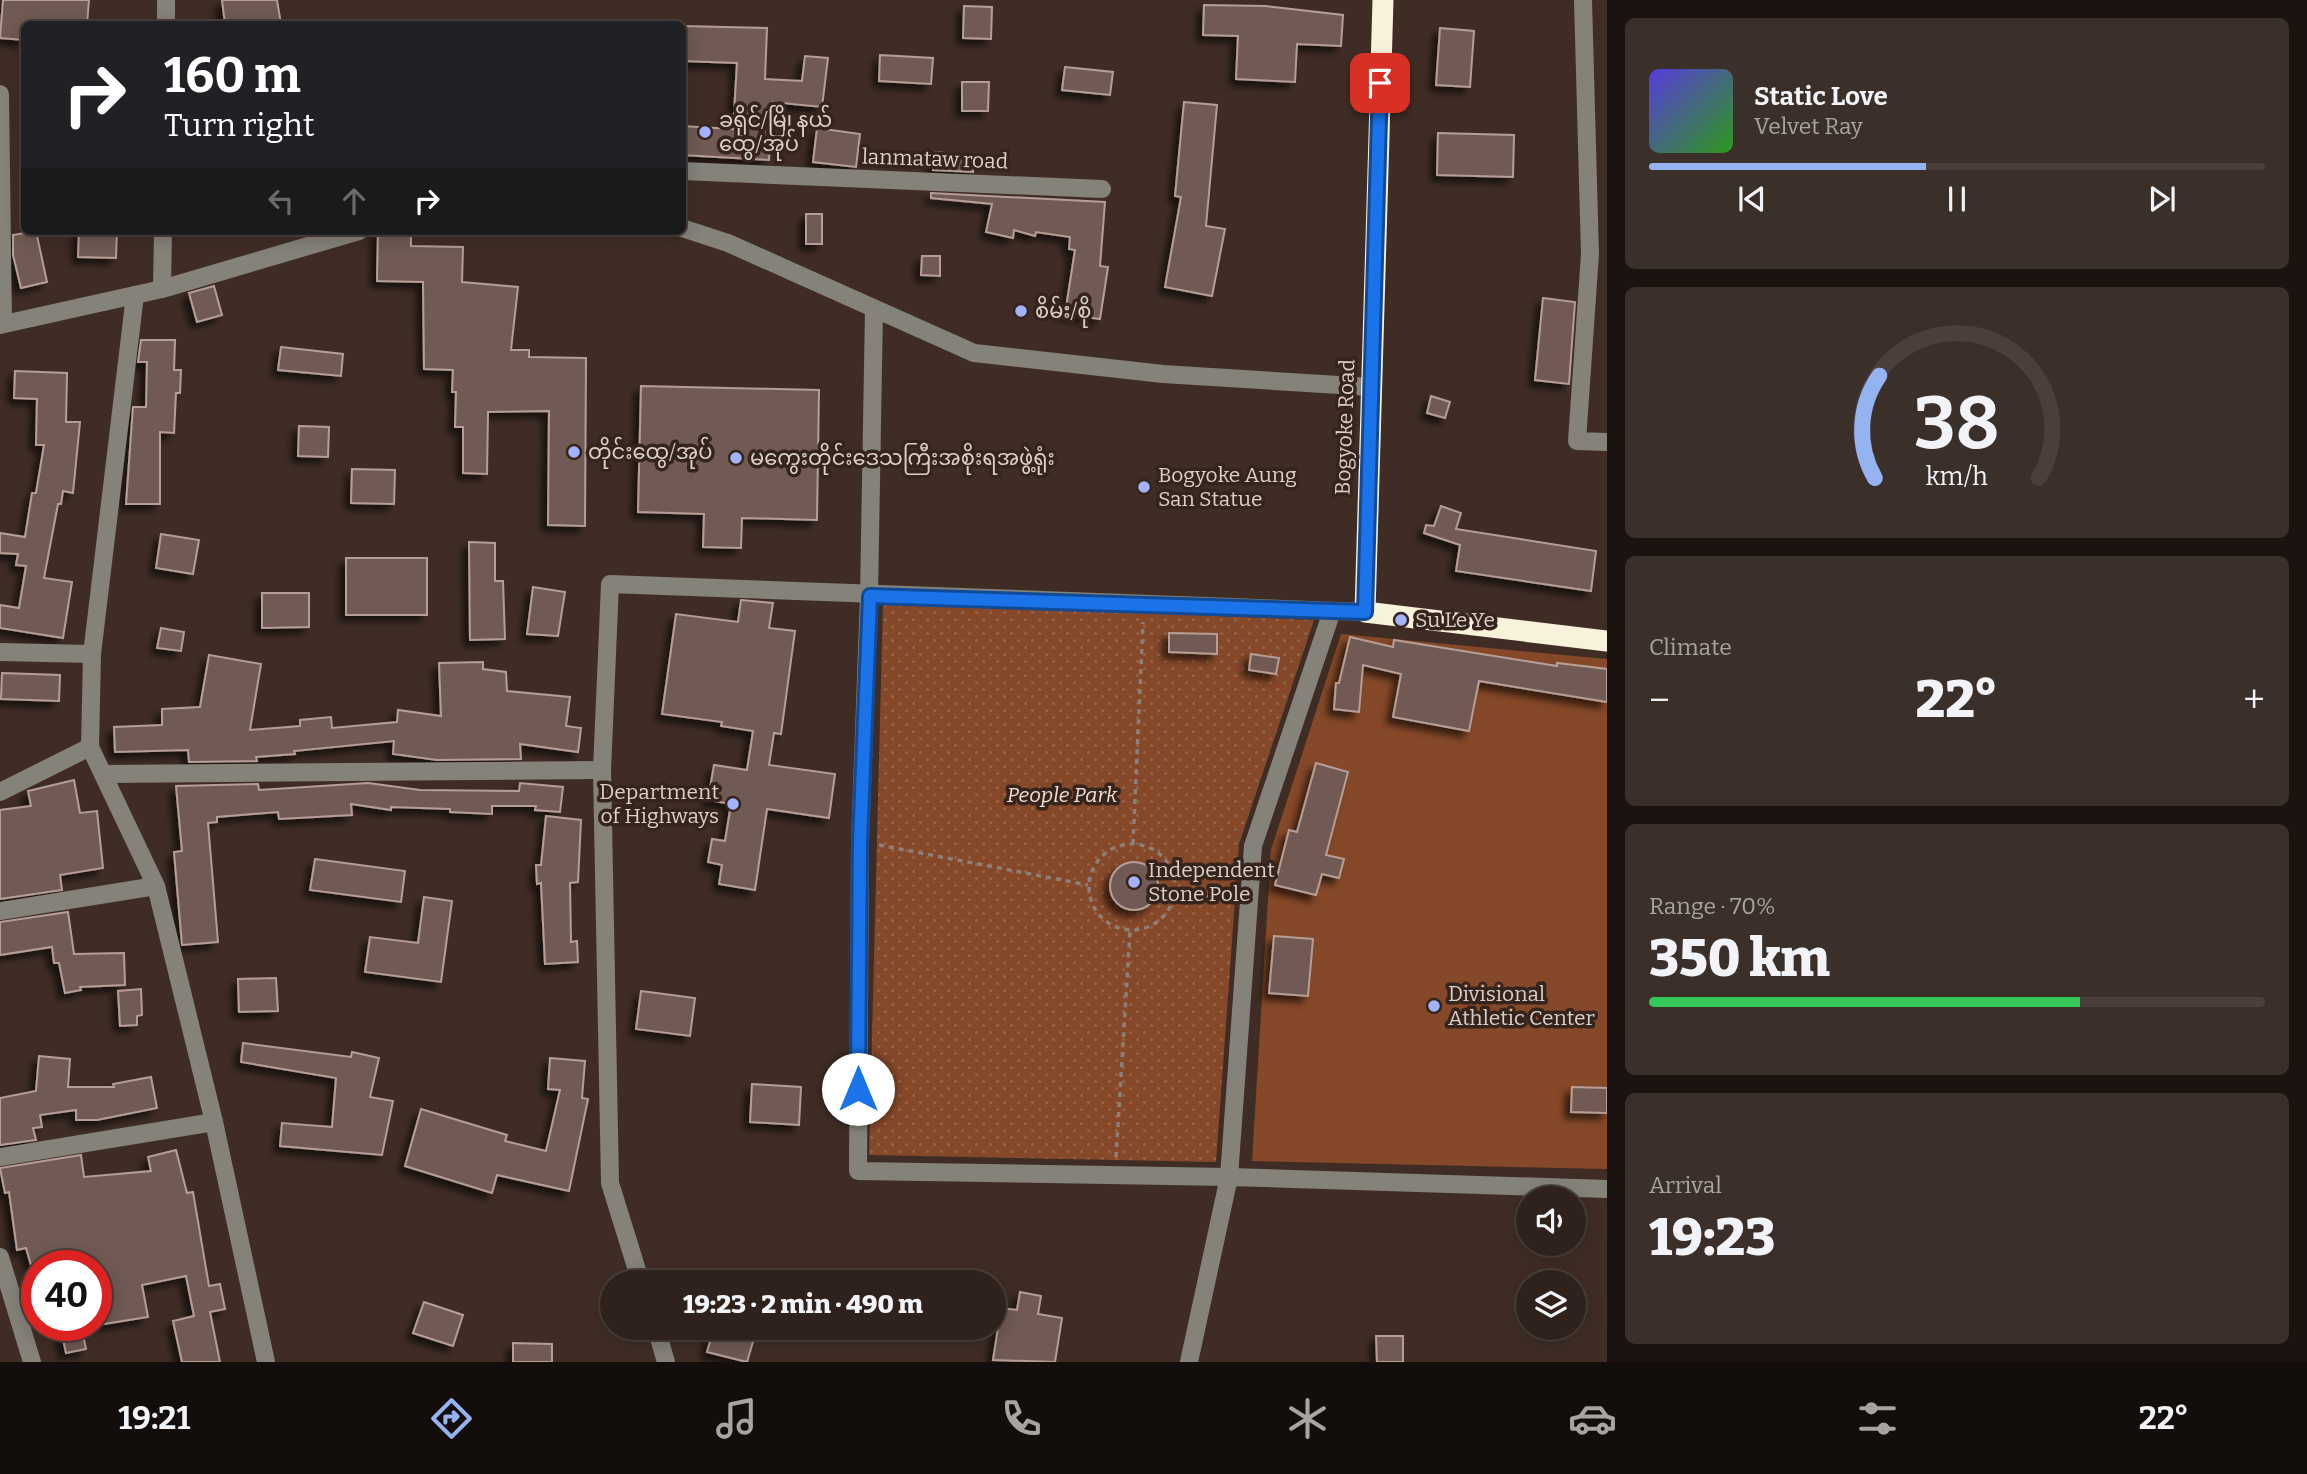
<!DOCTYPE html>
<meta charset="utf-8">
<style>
body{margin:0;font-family:Bitter,"Noto Sans Myanmar",serif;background:#3b2f29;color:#f1f3f6;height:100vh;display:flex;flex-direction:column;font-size:26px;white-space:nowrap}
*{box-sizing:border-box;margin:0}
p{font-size:23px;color:#a7a4a3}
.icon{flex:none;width:38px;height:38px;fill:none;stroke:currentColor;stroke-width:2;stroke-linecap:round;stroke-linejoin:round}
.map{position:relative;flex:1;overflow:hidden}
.sheet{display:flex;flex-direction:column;gap:18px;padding:18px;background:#1a130f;width:700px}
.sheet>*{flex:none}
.top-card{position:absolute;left:21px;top:21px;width:665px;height:214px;border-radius:10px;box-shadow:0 4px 18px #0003,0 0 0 2px #4a3f3b;background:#202124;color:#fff;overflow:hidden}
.controls{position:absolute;left:1516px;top:1186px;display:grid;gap:14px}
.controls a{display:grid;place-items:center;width:70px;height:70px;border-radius:50%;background:#2f221c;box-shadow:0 4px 18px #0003,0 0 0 2px #4a3f3b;font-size:35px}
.speed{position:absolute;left:21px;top:1250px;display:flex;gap:14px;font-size:35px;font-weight:700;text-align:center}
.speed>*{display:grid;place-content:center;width:91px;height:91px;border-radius:50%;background:#2f221c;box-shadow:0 4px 18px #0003,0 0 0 2px #4a3f3b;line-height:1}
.speed .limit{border:10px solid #d22;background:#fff;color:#111}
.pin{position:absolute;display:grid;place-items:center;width:60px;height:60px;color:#fff;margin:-30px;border-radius:14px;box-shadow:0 4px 10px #0006}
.me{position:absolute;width:77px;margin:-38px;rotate:0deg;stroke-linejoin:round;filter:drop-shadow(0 0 5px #0008)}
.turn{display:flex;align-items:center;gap:24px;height:147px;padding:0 28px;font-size:32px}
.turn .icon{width:91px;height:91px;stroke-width:2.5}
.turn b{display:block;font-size:49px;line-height:60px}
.lanes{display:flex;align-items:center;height:66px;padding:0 28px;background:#0003;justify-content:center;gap:35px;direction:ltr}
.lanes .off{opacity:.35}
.big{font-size:52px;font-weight:800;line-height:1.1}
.sheet .widget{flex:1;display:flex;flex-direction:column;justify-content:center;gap:10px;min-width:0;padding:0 24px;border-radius:10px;background:#3b2f29}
.sheet .dial{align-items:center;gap:0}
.dial svg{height:182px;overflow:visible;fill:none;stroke:#4a3f3b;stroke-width:7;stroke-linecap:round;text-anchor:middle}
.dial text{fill:#f1f3f6;stroke:none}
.song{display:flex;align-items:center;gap:21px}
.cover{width:84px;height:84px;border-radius:10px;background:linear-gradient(135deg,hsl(250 70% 55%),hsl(110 70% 35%))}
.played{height:7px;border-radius:4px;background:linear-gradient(90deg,#95b2f1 45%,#4a3f3b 45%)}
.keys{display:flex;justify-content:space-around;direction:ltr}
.heat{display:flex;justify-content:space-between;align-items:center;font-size:38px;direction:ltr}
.charge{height:10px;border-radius:5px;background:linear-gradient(90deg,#34c759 70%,#4a3f3b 0)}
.trip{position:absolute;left:600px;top:1270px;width:406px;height:70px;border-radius:35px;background:#2f221c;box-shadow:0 4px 18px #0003,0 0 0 2px #4a3f3b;font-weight:800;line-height:70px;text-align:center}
.tab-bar{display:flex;height:112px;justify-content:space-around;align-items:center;background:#130e0b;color:#a7a4a3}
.tab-bar .icon{width:49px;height:49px}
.tab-bar .selected{color:#95b2f1}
.tab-bar b{font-size:32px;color:#f1f3f6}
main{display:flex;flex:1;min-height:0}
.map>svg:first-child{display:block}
.grass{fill:url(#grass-dots)}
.garden{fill:#854828}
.building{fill:#6f5a53;stroke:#b69e97;stroke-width:2;filter:url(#shadow)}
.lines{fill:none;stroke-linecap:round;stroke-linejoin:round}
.path{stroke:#8e8079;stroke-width:3.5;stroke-dasharray:5 5;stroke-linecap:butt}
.minor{stroke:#848279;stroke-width:18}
.highway{stroke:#f8f1db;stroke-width:21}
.route-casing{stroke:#114b97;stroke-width:18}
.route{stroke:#1a73e8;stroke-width:12}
.poi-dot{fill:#a4b2fc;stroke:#34241b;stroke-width:2.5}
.labels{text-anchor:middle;stroke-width:7;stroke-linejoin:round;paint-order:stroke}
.poi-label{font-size:21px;fill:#dacfc9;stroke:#34241b;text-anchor:start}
.street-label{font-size:21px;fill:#dacfc9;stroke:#34241b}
.park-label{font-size:21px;font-style:italic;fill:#f3dcd2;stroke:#34241b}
</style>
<main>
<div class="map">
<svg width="1607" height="1362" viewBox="0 0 1607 1362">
<defs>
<pattern id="grass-dots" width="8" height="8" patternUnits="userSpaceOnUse" patternTransform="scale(1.75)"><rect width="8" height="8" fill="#854828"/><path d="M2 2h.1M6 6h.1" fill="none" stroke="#966146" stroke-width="1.8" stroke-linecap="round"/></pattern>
<filter id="shadow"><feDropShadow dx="-6" dy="6" stdDeviation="3.5" flood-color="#0009"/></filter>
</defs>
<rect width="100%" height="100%" fill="#3f2d25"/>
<polygon class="grass" points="883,602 1314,620 1239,844 1216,1162 869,1155"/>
<polygon class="garden" points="1341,634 1607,659 1607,1169 1252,1161 1271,850"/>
<g class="building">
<polygon points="3,0 89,0 87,24 24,24 24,40 0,38"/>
<polygon points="222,0 277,0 281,24 225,24"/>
<polygon points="1204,5 1265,6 1343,15 1341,46 1297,44 1295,82 1236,79 1238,36 1203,35"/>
<polygon points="964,6 992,7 991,39 963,38"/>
<polygon points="682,26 767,28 765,79 802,81 805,56 828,58 822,107 772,102 769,160 682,155 682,126 733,129 737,63 682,61"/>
<polygon points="1440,28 1474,31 1470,87 1436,85"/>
<polygon points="880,55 933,58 931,84 879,81"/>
<polygon points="1065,67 1113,72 1110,95 1062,90"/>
<polygon points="962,82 989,82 988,111 962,111"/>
<polygon points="1184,102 1217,105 1206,226 1225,229 1212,296 1165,287 1181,197 1175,196"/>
<polygon points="817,128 860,134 856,167 813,162"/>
<polygon points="1438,133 1514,135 1513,177 1437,175"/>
<polygon points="935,152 974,156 973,172 933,170"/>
<polygon points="931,193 1105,202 1100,266 1108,267 1100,319 1065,314 1075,250 1069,249 1070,237 1036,232 1035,236 1014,230 1013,238 986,232 992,204 931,198"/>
<rect x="806" y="214" width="16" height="30"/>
<polygon points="36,231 47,282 21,288 13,255 13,235"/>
<polygon points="79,231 117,231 116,258 78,257"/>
<polygon points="378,231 411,232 411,246 463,247 462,282 518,287 511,350 529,350 529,357 586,358 585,526 548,525 549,411 488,412 487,474 463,473 463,427 455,427 456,392 452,392 453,370 424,369 423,282 377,281"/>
<polygon points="922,256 940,256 940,276 921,275"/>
<polygon points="214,286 222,315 197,322 189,293"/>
<polygon points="1543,298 1575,302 1569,384 1535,380"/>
<polygon points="141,340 175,340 174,370 181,370 180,393 176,393 174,433 160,432 160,504 126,504 133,407 146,407 147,362 138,362"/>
<polygon points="281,347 343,354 341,376 278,370"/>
<polygon points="15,371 67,373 66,422 80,422 73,493 63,491 61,504 58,504 44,578 72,582 63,638 0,628 0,605 19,608 26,566 16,565 18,554 0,553 0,533 25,537 32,493 36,493 44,445 36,445 37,399 14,398"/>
<polygon points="641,386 819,390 817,520 742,518 741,548 703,547 704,514 638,512"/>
<polygon points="1431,396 1450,402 1445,418 1427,413"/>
<polygon points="299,426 329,427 328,457 298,456"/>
<polygon points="352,469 395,470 394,504 351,503"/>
<polygon points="1441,506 1461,513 1456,529 1596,551 1591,591 1456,571 1460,545 1424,533 1426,525 1434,526"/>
<polygon points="161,534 199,540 193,574 156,568"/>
<polygon points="469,542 495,543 495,581 503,581 505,639 470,640"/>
<rect x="346" y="558" width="81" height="57"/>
<polygon points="533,587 565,592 558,636 527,634"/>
<polygon points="262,593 309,593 309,627 262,628"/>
<polygon points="741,600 773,603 769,628 795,631 781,734 774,733 769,765 835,774 829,818 767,809 755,890 719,884 722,865 708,862 712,839 725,841 731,804 708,800 714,765 747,770 753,731 721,726 722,722 662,714 676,614 738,622"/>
<polygon points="161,628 184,632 181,651 157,648"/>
<polygon points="1169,633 1217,634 1217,654 1169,652"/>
<polygon points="1350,637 1393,647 1394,640 1557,666 1557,663 1607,669 1607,702 1479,681 1469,731 1393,717 1401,674 1363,665 1359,712 1334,709 1336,683 1339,683"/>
<polygon points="1251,654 1279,658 1276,674 1249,670"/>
<polygon points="209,655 261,664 250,730 300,726 300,720 331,717 332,728 397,722 398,710 441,716 439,663 483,662 483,669 506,672 507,691 570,697 566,726 581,728 578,752 520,744 521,759 437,760 393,754 394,741 294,751 295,754 256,757 257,761 189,762 188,750 115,752 114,727 162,725 162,709 200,707"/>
<polygon points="2,673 60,675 59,701 1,699"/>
<polygon points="1316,763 1348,772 1326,855 1344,859 1339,878 1322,874 1316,895 1275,885 1289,830 1297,832"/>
<polygon points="74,780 80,813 97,811 103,868 60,875 62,890 0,899 0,810 31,806 28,791"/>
<polygon points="368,783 420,790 519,791 520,783 563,787 560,812 535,810 536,806 492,806 492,814 450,812 450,809 391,807 391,810 351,804 352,815 279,819 278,812 217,817 217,822 208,823 218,942 182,945 174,852 182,851 176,786 258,784 259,790"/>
<polygon points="546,816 581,820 578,882 570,883 571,942 577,941 578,962 545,964 541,883 537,884 536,865 541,865"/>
<polygon points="315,859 405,871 401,902 310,890"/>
<circle cx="1134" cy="886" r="24"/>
<polygon points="424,897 452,901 441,982 365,972 370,937 418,943"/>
<polygon points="68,912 74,954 124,953 125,985 80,987 81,990 65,993 59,963 54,963 52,947 0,955 0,922"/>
<polygon points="1274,936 1313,939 1308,996 1269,993"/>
<polygon points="276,978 278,1011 239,1012 238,979"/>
<polygon points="141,989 142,1015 137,1016 137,1025 120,1026 118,991"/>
<polygon points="641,991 695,998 690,1036 636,1029"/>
<polygon points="243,1043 351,1057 352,1052 379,1058 370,1097 393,1101 382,1155 280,1146 282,1123 332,1127 336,1078 241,1062"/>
<polygon points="39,1056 70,1059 68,1087 114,1087 113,1084 151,1077 157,1108 97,1120 76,1120 76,1110 40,1115 42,1127 33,1128 36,1140 0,1145 0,1098 36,1091"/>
<polygon points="550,1058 585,1061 582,1098 588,1099 569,1191 497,1175 492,1193 405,1166 421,1109 507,1135 505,1141 546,1151 560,1090 548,1089"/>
<polygon points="752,1084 801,1087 799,1125 750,1122"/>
<polygon points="1572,1087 1607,1088 1607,1113 1571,1112"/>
<polygon points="176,1150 187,1193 193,1192 209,1286 220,1284 225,1309 210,1312 220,1362 182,1362 173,1321 194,1316 186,1276 142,1285 148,1317 104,1324 96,1285 96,1265 86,1265 85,1261 64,1265 31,1265 26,1248 17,1250 9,1192 5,1193 0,1168 81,1155 84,1177 151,1171 148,1157"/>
<polygon points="1020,1292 1041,1296 1038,1314 1062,1318 1055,1362 993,1360 1001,1308 1017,1310"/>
<polygon points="424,1302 463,1315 453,1346 413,1333"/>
<polygon points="60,1325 81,1325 86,1349 66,1353"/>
<polygon points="714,1328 757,1328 747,1362 707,1352"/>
<polygon points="1376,1336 1403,1336 1403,1362 1377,1362"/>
<polygon points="513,1343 552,1344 552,1362 513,1362"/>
</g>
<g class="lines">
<g class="path">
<polyline points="1133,844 1143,622"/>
<circle cx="1132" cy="887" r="43"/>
<polyline points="879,845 1088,885"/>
<polyline points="1175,891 1231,901"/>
<polyline points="1116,1157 1130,931"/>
</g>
<g class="minor">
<polyline points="1583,0 1590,254 1577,441 1607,442"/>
<polyline points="166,24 166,0"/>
<polyline points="0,94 3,324"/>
<polyline points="682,171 1102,189"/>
<polyline points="682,228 728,243 974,353 1163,374 1371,387"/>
<polyline points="163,231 162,289 359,231"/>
<polyline points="135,295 92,654 90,747 156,886 214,1122 266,1362"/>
<polyline points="874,309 869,596 860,842 858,1171 1229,1177 1607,1189"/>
<polyline points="0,325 162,289"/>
<polyline points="0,652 92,654"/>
<polyline points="103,774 602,770"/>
<polyline points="0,792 90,747"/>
<polyline points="0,911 156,886"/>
<polyline points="0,1157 214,1122"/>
<polyline points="0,1257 32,1362"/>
<polyline points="641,1283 610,1183 602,770 610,584 1365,612"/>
<polyline points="656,1328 666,1362"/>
<polyline points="1189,1362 1229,1177 1253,846 1332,611"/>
</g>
<polyline class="highway" points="1383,0 1365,612 1607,641"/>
</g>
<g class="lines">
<g class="route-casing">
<polyline id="route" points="858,1089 860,842 870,596 1365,612 1380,83"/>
</g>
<use href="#route" class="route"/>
</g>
<g class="poi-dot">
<circle cx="705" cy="132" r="7"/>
<circle cx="1021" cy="311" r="7"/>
<circle cx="574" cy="452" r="7"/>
<circle cx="736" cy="458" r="7"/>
<circle cx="1144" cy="487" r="7"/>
<circle cx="1401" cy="620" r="7"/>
<circle cx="733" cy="804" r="7"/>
<circle cx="1134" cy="882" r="7"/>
<circle cx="1434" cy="1006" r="7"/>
</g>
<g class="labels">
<g class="poi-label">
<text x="719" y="127">ခရိုင်/မြို့နယ်<tspan x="719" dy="24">ထွေ/အုပ်</tspan></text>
<text x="1035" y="318">စိမ်း/စို</text>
<text x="588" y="459">တိုင်းထွေ/အုပ်</text>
<text x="750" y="465">မကွေးတိုင်းဒေသကြီးအစိုးရအဖွဲ့ရုံး</text>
<text x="1158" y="482">Bogyoke Aung<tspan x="1158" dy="24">San Statue</tspan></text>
<text x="1415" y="627">Su Le Ye</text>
<text x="719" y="799" text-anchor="end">Department<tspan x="719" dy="24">of Highways</tspan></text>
<text x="1148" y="877">Independent<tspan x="1148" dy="24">Stone Pole</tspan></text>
<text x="1448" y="1001">Divisional<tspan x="1448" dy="24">Athletic Center</tspan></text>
</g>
<g class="street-label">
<text transform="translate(935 159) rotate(2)" y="7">lanmataw road</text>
<text transform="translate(1345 427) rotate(-88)" y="7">Bogyoke Road</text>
</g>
<g class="park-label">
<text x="1062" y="802">People Park</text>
</g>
</g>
</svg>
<div class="controls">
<a><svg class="icon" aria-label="sound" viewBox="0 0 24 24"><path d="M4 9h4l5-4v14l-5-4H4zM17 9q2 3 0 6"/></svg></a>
<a><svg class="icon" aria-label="layers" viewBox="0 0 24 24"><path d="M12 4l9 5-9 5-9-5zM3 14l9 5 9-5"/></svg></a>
</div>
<div class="speed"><div class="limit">40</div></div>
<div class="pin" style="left:1380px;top:83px;background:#d93025"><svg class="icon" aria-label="arrive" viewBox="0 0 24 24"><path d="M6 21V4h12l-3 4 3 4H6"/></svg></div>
<svg class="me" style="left:858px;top:1089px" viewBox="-20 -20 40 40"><circle r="19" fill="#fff"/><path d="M0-13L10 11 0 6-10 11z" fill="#1a73e8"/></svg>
<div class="trip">19:23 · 2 min · 490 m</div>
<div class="top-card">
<div class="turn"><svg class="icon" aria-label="right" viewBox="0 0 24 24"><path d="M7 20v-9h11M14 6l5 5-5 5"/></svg><div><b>160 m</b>Turn right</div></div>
<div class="lanes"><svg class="icon off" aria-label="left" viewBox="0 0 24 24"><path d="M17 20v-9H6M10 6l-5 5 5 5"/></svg><svg class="icon off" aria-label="ahead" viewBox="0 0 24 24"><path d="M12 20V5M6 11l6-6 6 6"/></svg><svg class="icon" aria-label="right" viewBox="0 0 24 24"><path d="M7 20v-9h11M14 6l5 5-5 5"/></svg></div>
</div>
</div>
<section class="sheet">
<div class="widget">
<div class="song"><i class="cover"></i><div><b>Static Love</b><p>Velvet Ray</p></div></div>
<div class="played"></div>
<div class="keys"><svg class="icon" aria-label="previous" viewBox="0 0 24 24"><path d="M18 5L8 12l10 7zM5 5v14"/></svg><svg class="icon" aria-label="pause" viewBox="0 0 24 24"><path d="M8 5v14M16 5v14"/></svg><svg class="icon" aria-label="next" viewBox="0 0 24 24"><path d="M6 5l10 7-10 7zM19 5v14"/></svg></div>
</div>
<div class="widget dial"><svg viewBox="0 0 100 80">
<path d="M14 69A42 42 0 1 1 86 69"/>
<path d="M14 69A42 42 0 0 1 16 24" stroke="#95b2f1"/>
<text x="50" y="56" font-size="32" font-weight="700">38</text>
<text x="50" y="72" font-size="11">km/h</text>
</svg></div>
<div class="widget"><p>Climate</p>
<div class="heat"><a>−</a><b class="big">22°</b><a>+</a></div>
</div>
<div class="widget"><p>Range · 70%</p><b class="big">350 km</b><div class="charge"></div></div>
<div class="widget"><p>Arrival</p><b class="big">19:23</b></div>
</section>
</main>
<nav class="tab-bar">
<b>19:21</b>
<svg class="icon selected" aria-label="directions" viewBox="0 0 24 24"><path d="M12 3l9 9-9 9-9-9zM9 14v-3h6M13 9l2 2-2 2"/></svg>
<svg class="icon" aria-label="music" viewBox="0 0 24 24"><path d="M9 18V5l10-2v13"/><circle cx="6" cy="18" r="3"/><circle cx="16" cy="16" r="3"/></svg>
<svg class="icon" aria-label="phone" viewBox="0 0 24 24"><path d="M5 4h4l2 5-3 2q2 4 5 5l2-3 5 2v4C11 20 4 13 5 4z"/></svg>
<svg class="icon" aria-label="climate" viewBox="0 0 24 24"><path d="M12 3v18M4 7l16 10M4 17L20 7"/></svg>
<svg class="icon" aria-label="car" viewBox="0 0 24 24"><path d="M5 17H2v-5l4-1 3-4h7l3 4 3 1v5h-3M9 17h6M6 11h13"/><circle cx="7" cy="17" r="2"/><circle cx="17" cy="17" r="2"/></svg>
<svg class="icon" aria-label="filters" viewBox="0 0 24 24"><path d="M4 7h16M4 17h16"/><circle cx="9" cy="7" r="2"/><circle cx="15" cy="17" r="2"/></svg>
<b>22°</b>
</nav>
